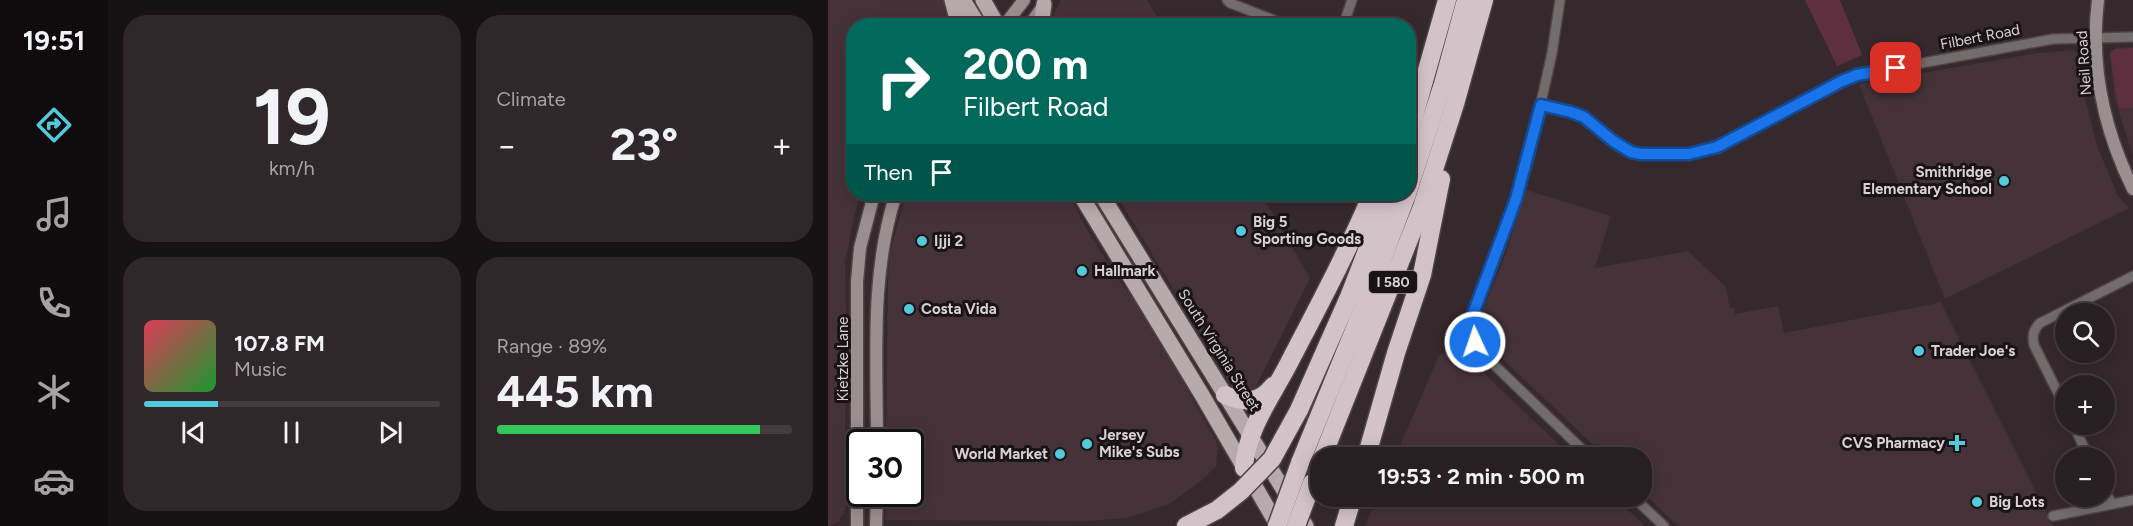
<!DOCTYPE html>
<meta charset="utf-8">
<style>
body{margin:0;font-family:Figtree,sans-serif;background:#30272a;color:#f1f3f6;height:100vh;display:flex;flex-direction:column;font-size:22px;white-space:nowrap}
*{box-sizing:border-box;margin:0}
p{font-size:20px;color:#a5a2a5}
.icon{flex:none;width:33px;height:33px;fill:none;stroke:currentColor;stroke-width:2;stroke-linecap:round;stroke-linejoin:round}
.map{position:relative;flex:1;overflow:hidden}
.side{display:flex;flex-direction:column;gap:15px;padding:15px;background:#161113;width:720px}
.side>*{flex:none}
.top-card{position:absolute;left:18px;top:18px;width:570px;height:183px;border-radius:24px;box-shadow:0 3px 15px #0003,0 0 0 2px #443d40;background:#00695c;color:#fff;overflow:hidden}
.buttons{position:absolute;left:1227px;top:303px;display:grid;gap:12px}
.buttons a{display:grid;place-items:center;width:60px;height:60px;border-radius:50%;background:#281f22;box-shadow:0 3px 15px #0003,0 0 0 2px #443d40;font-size:30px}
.speed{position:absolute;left:18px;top:429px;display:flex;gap:12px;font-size:30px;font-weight:700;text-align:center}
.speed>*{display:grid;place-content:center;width:78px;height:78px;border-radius:50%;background:#281f22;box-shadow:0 3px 15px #0003,0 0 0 2px #443d40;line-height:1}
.speed .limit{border:3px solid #111;border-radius:9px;background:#fff;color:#111}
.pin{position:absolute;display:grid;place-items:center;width:51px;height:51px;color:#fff;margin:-26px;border-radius:12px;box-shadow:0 3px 9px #0006}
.me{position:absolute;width:66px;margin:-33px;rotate:357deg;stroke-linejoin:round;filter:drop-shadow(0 0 4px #0008)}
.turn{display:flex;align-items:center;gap:21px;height:126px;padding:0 18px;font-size:27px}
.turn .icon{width:78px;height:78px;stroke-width:2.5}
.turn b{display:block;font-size:42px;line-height:51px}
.then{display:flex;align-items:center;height:57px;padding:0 18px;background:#0003;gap:12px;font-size:22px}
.big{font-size:45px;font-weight:700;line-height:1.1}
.side .widget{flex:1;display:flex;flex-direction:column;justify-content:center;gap:9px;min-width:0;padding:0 21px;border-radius:24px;background:#30272a}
.side .dial{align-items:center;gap:0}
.dial b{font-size:78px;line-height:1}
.song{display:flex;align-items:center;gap:18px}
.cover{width:72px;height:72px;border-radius:9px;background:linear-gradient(135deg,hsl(350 70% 55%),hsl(130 70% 35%))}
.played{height:6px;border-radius:3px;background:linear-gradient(90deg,#53cadc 25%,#443d40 25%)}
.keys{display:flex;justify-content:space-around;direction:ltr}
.heat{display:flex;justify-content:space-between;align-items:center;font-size:33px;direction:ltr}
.charge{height:9px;border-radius:4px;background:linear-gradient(90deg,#34c759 89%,#443d40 0)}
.side .tiles{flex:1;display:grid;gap:15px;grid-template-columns:repeat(2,1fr)}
.trip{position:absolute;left:482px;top:447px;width:342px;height:60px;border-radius:24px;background:#281f22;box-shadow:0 3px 15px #0003,0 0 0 2px #443d40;font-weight:700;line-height:60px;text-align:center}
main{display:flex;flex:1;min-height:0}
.tab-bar{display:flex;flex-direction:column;width:108px;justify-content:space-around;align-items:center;background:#100c0e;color:#a5a2a5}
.tab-bar .icon{width:42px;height:42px}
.tab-bar .active{color:#53cadc}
.tab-bar b{font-size:27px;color:#f1f3f6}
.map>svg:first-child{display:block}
.built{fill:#453238}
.green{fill:#5e2f3f}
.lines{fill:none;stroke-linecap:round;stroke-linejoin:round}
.street-casing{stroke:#504447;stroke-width:12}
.secondary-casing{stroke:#504447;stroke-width:15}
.primary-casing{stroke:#504447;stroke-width:18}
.highway-casing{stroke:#504447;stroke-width:21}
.street{stroke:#726c6d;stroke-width:9}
.secondary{stroke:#998f91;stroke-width:12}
.primary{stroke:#b7aaad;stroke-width:15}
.highway{stroke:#d3c2c7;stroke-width:18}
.highway-bridge-casing{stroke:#504447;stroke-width:21;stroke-linecap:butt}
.highway-bridge{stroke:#d3c2c7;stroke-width:18}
.route-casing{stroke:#114b97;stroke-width:15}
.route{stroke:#1a73e8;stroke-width:10}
.poi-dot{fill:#53cadc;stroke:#191315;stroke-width:2}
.labels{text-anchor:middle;stroke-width:6;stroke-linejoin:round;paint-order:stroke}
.shield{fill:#191315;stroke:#9f9799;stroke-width:1.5}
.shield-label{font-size:14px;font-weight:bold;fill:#d8d0d2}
.street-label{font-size:15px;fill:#d8d0d2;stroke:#191315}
.poi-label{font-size:15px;font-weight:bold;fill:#d8d0d2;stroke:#191315;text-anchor:start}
</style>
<main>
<nav class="tab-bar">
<b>19:51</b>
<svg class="icon active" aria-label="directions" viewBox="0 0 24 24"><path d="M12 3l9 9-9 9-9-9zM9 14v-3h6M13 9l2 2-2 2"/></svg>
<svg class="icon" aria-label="music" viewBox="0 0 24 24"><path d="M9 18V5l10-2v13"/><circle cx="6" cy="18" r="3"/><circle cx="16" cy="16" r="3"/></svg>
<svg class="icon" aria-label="phone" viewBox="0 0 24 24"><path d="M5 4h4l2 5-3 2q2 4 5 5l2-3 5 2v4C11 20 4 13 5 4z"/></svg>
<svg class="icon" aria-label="climate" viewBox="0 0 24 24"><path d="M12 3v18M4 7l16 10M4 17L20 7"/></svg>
<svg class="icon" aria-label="car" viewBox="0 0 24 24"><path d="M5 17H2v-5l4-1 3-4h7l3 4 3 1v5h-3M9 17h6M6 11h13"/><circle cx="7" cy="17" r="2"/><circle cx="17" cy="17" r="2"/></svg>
</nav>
<section class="side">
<div class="tiles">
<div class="widget dial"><b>19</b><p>km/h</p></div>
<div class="widget"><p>Climate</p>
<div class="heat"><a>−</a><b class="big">23°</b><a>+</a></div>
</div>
<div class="widget">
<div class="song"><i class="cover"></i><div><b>107.8 FM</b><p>Music</p></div></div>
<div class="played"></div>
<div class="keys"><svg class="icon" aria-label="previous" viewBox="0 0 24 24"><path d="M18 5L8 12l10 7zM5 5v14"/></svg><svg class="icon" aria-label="pause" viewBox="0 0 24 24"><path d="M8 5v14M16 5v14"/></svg><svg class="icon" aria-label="next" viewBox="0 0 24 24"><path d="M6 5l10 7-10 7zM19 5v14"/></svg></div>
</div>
<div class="widget"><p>Range · 89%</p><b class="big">445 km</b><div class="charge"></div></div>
</div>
</section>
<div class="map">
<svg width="1305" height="526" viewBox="0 0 1305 526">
<rect width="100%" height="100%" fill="#36292d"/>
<g class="built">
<polygon points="0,0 117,0 124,25 26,26 26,194 33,194 26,216 17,263 18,322 13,349 13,371 17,399 18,509 10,522 2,526 0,526"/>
<polygon points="233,0 319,0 334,25 220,26"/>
<polygon points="1305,47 1305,157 1287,99 1282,54 1283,50 1288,48"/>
<polygon points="1245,50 1252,54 1256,94 1269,146 1290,196 1301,208 1117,299 1031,84 1211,53"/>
<polygon points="698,190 783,216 767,268 860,251 897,286 902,308 906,308 907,314 950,306 956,333 1106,304 1112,301 1225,526 850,526 813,491 813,458 778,457 665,350 652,334 651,319 675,262"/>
<polygon points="78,194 241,194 258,228 289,278 313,309 327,331 390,445 388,466 373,481 341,504 299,518 261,521 57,520 58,494 82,494 82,442 58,442 60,279 62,253"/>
<polygon points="288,194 433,194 482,278 426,390 420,394 412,393 405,388"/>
<polygon points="633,344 644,362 744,457 567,457 611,356"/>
<polygon points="550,496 786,497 817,526 537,526"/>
</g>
<g class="green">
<polygon points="977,0 1012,0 1034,55 1009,66"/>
<polygon points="1305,48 1305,108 1291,108 1282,54 1288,49"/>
</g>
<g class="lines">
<g class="street-casing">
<g id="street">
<polyline points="399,0 402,3 461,26"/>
<polyline points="732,0 724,53 701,157 671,249 645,313 644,332 647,342 657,356 763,458"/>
<polyline points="515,26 524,0"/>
<polyline points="713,105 743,112 756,117 785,141 803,152 813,154 861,154 889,147 1014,81 1029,75 1225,39 1305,37"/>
<path d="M 1238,409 L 1206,345 C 1204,336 1205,330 1212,323 L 1305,276"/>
<polyline points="1245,424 1261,458"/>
<polyline points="1276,490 1284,504"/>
<polyline points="804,496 836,526"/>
<polyline points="1225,516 1305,500"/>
</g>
</g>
<g class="secondary-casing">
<g id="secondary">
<path d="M 1270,0 C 1262,66 1276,130 1305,189"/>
<polyline points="176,26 196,0"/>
<polyline points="201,26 216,5"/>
<path d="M 49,442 C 49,360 42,273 68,194"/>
<polyline points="29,526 29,282 32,248 46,194"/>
<polyline points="48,526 49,494"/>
</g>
</g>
<g class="primary-casing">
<g id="primary">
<polyline points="124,0 131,26"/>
<polyline points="135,0 151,26"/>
<polyline points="155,0 170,26"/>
<polyline points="213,26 216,4"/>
<polyline points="252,194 374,395 450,526"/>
<polyline points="273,194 478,526"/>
</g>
</g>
<g class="highway-casing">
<g id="highway">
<polyline points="580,137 619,0"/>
<polyline points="580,191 615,84 638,0"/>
<path d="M 397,395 C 416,403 431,404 445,386"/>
<polyline points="471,410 521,297 561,194"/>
<polyline points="494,458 594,207 627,104 656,0"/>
<polyline points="538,458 568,353 594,275 613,179"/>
<polyline points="472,463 539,299 579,194"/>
<path d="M 416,468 C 418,430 444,396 461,363 C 490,307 520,251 544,194"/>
<polyline points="358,526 389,510"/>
<polyline points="516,526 525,496"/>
</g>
</g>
<use href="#street" class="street"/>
<use href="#secondary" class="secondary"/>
<use href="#primary" class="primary"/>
<use href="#highway" class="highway"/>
<g class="highway-bridge-casing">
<g id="highway-bridge">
<polyline points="389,510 413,491 444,459 471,410"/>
<polyline points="449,526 472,463"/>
<polyline points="468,526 484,483"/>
</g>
</g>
<use href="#highway-bridge" class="highway-bridge"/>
</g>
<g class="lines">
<g class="route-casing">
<polyline id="route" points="647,342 644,332 645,314 688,199 713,105 743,112 756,117 785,141 803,152 813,154 861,154 889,147 1014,81 1029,75 1068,68"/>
</g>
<use href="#route" class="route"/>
</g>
<g class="poi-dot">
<circle cx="1176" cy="181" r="6"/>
<circle cx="413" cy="231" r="6"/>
<circle cx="94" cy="241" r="6"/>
<circle cx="254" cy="271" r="6"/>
<circle cx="81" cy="309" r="6"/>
<circle cx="1091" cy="351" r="6"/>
<path d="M1126 434h6v6h6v6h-6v6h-6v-6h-6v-6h6z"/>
<circle cx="259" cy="444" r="6"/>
<circle cx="232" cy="454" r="6"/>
<circle cx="1149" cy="502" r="6"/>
</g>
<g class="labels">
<rect class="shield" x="541" y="271" width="48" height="22" rx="4.5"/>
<g class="shield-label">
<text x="565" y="287">I 580</text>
</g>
<g class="street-label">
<text transform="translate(1152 37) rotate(-11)" y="5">Filbert Road</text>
<text transform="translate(1256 63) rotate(-94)" y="5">Neil Road</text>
<text transform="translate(391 350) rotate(58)" y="5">South Virginia Street</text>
<text transform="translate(15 359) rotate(-90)" y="5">Kietzke Lane</text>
</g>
<g class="poi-label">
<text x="1164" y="177" text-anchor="end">Smithridge<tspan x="1164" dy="17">Elementary School</tspan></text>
<text x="425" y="227">Big 5<tspan x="425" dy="17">Sporting Goods</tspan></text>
<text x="106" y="246">Ijji 2</text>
<text x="266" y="276">Hallmark</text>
<text x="93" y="314">Costa Vida</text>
<text x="1103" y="356">Trader Joe's</text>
<text x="271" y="440">Jersey<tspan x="271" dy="17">Mike's Subs</tspan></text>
<text x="1117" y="448" text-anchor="end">CVS Pharmacy</text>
<text x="220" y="459" text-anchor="end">World Market</text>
<text x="1161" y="507">Big Lots</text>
</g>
</g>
</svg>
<div class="buttons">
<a><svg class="icon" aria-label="search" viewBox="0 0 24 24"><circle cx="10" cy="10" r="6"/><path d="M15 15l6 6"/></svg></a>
<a>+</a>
<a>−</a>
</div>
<div class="speed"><div class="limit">30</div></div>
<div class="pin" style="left:1068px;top:68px;background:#d93025"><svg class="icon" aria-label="arrive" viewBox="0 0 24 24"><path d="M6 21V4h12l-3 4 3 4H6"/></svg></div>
<svg class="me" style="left:647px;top:342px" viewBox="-20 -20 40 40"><circle r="17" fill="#1a73e8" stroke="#fff" stroke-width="3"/><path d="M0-11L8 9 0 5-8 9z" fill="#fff"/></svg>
<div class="trip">19:53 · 2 min · 500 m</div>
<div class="top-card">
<div class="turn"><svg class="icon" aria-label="right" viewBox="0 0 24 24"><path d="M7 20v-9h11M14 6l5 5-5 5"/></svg><div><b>200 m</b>Filbert Road</div></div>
<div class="then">Then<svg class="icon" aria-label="arrive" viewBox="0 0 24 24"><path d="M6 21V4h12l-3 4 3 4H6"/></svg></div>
</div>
</div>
</main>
